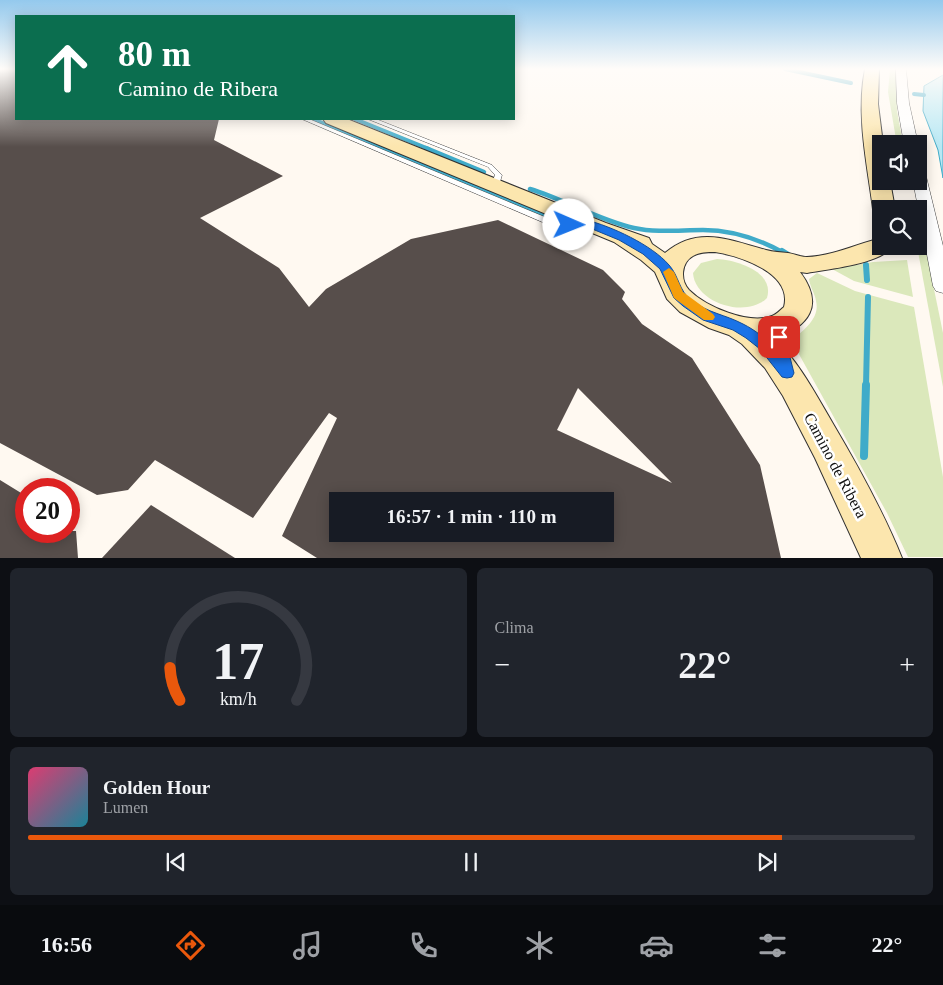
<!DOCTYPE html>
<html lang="es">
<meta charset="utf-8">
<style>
body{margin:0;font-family:"Times New Roman",serif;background:#20242c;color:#f1f3f6;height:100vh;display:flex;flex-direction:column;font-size:19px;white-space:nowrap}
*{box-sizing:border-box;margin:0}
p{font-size:16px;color:#9ea1a6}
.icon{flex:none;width:28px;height:28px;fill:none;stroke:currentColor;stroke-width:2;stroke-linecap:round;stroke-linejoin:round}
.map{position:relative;height:558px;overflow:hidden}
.sheet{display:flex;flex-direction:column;gap:10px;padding:10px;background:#0d0f14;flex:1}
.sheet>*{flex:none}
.hud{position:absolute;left:15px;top:15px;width:500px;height:105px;border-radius:0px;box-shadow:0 2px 12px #0003;background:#0b6e4f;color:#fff;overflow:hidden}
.controls{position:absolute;left:872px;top:135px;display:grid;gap:10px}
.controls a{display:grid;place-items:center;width:55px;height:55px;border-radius:0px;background:#171b24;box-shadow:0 2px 12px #0003;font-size:25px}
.speed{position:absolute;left:15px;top:478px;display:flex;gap:10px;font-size:25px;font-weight:700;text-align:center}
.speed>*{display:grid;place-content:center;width:65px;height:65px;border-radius:50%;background:#171b24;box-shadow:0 2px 12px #0003;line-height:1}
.speed .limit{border:8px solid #d22;background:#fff;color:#111}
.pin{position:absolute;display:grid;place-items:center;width:42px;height:42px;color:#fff;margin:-21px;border-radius:10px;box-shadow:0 2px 8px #0006}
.me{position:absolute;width:55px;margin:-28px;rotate:91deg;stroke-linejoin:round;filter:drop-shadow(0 0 4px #0008)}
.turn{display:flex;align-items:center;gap:18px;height:105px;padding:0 20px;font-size:22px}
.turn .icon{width:65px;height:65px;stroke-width:2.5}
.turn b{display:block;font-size:35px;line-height:42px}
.big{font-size:38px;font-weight:800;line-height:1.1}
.sheet .card{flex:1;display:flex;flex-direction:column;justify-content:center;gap:8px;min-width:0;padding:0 18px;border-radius:8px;background:#20242c}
.sheet .dial{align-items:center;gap:0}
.dial svg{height:130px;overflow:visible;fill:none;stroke:#363941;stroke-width:7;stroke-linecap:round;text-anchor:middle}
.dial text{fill:#f1f3f6;stroke:none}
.song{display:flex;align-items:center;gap:15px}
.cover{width:60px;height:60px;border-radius:8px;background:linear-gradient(135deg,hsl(340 70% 55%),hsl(190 70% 35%))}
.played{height:5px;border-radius:2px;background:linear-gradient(90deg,#ea580c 85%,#363941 85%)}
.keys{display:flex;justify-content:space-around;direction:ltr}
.heat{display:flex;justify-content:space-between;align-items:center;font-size:28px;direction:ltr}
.sheet .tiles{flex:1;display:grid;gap:10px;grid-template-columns:1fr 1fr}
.card:last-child{grid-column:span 2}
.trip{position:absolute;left:329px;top:492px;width:285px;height:50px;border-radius:0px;background:#171b24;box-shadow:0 2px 12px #0003;font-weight:800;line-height:50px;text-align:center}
.tabs{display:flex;height:80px;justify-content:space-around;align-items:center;background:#090b0e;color:#9ea1a6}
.tabs .icon{width:35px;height:35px}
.tabs .current{color:#ea580c}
.tabs b{font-size:22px;color:#f1f3f6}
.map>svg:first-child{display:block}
.green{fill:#dbe8bb}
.water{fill:#b7e8f4;stroke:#40abc9}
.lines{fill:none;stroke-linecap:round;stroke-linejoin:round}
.stream-far3{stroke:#40abc9;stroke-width:4}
.stream-far2{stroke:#40abc9;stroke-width:4.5}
.stream-far1{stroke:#40abc9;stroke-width:6}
.stream{stroke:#40abc9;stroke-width:8}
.building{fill:#574e4b;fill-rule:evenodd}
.lane-casing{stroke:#424242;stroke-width:1}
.street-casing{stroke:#424242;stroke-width:1}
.secondary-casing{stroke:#313131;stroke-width:2}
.lane{fill:#fff;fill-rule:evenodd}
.street{fill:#fff;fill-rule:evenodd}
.secondary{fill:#fce6ae;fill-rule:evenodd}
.route{fill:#1a73e8;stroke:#114b97}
.slow{fill:#f59e0b}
.labels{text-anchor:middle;stroke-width:5;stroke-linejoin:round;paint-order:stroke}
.near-street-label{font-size:16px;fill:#0f0f0f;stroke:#fff}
</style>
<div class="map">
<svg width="943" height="558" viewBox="0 0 943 558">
<rect width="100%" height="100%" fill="#fff9f1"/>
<g class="green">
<polygon points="890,69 896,69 897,111 903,144 897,144 896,139 888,92"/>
<polygon points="919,216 943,333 943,387 917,246"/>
<path d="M 717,259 C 737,260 775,272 767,298 C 746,319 695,303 693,273 L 701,263 Z"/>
<polygon points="907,260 913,297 854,281 832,269 873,262"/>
<path d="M 817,273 L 855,291 L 914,307 L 943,477 L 943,557 L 908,557 L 887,513 L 795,347 L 796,337 C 806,328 820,317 816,301 C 815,294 810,287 809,279 Z"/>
</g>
<polygon class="water" points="943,75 943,178 938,150 923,111 924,86"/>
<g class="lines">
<g class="stream-far3">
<polyline points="785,69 851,83"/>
<polyline points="914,94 924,95"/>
<polyline points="313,119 386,149"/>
<polyline points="355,119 429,149"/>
</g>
<g class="stream-far2">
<polyline points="383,148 551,218"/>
<polyline points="426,148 484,172"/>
<path d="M 530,189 C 566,200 598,220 634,228 C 657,233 680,230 703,230 C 732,230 759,239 784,253"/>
</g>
<g class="stream-far1">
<polyline points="782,251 790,256"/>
<polyline points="866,265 867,280"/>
<polyline points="866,386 868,297"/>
</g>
<polyline class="stream" points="864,456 866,385"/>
</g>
<g class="building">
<path d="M 0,69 L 16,69 L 16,119 L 219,119 L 214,140 L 283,176 L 200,218 L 279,268 L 309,307 L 326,289 L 411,239 L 498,220 L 603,270 L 625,292 L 622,299 L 642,324 L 692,358 L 760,465 L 781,558 L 317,558 L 282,536 L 337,418 L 329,413 L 253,518 L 155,460 L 128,490 L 97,495 L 0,443 ZM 578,388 L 672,483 L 557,430 ZM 338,501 L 605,501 L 605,534 L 338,534 Z"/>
<polygon points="0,480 26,496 26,531 76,531 78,558 0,558"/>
<polygon points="151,505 235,558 102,558"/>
</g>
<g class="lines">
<g class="lane-casing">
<g id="lane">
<path d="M 302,119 L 309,119 L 552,220 L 569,223 L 584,221 L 588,223 C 577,230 560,226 547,224 Z"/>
<polygon points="368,119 376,119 492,165 502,175 499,185 495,187 491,185 495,175 488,167"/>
</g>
</g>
<g class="street-casing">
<g id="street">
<polygon points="896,69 906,69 909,103 918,144 904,144 897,103"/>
<polygon points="919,172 924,173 926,176 943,246 943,293 936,291 933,286 913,181 919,181"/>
</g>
</g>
<g class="secondary-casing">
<g id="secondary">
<path d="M 865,69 L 879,69 L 878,104 L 883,144 L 881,144 L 881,181 L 890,181 L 895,209 L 881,209 L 881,215 L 876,214 L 873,209 C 867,163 856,115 865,69 Z"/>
<path d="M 323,119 L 347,119 L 606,223 L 649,238 L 652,244 L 665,253 C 698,225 730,240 766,250 C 773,252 781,252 788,253 C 794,254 801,257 807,257 C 833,256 857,244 881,238 L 881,246 L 893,246 C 881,264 828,269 807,273 L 800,272 C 825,305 809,327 774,338 C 799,362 815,393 832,422 C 858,466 883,511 902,558 L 861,558 L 815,458 L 783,396 L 765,368 L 742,344 L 729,335 L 709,328 L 680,312 L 667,299 L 655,272 L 641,260 L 614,242 L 326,123 ZM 715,252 C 740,256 793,273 784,307 C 780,310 777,314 772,316 C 749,325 706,307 689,290 C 680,280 681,263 693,256 C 699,252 708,252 715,252 Z"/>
</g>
</g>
<use href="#lane" class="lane"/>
<use href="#street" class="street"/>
<use href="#secondary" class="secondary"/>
</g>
<linearGradient id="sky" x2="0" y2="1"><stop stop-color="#94c9ed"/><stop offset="0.47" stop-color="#fffcf9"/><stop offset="1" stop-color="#fffcf9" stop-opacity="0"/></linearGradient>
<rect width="943" height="147" fill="url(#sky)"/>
<path class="route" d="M 586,220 C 611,226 652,245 669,265 C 679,276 679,291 691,300 C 710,314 724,314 743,324 C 755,330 767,339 775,350 L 773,337 L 775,334 L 784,334 L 794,373 L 792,377 L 787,378 L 782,377 L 760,349 L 746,338 L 733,330 L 703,320 L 683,306 L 674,298 L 660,269 L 643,254 L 619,240 L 585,226 L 569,228 L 564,225 L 566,223 Z"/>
<polygon class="slow" points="669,268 674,272 683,292 713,314 715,317 713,320 704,320 674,298 663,272"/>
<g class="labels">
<g class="near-street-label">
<text transform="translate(836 465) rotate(62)" y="6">Camino de Ribera</text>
</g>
</g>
</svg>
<div class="controls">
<a><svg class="icon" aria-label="sound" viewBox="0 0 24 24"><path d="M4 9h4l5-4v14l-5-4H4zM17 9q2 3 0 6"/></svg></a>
<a><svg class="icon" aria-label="search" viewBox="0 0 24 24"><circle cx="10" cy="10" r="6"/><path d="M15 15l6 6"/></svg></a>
</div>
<div class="speed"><div class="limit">20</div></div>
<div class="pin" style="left:779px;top:337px;background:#d93025"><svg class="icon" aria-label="arrive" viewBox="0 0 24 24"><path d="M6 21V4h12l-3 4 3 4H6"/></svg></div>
<svg class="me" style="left:569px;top:225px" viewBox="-20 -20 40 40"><circle r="19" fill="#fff"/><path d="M0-13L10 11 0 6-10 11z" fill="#1a73e8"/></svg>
<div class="trip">16:57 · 1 min · 110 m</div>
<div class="hud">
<div class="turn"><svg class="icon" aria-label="ahead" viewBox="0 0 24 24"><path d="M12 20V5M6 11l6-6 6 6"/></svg><div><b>80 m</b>Camino de Ribera</div></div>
</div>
</div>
<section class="sheet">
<div class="tiles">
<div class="card dial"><svg viewBox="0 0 100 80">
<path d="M14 69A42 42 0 1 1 86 69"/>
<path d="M14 69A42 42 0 0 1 8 49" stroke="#ea580c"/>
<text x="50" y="56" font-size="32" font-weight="700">17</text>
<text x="50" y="72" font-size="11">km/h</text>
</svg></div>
<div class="card"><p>Clima</p>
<div class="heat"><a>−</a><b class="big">22°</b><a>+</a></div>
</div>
<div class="card">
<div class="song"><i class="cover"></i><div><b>Golden Hour</b><p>Lumen</p></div></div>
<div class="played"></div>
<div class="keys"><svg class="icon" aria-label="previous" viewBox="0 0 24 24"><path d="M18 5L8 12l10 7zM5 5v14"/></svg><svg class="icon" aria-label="pause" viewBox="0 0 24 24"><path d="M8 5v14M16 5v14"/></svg><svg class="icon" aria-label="next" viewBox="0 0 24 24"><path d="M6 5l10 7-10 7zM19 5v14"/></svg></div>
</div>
</div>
</section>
<nav class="tabs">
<b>16:56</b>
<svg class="icon current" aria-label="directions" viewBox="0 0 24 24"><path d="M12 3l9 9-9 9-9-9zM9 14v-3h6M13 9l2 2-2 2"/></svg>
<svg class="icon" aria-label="music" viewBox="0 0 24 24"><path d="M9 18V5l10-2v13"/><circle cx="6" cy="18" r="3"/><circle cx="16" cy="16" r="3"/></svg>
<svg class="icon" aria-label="phone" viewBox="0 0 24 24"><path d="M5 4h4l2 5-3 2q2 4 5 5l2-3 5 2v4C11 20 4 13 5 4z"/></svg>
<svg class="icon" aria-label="climate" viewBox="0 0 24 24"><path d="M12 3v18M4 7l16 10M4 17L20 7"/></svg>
<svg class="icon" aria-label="car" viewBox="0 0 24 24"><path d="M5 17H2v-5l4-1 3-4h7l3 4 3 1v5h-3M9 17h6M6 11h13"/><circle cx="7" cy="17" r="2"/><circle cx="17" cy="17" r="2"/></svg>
<svg class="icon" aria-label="filters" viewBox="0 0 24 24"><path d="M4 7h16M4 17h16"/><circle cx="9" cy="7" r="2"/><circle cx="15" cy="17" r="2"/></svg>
<b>22°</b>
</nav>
